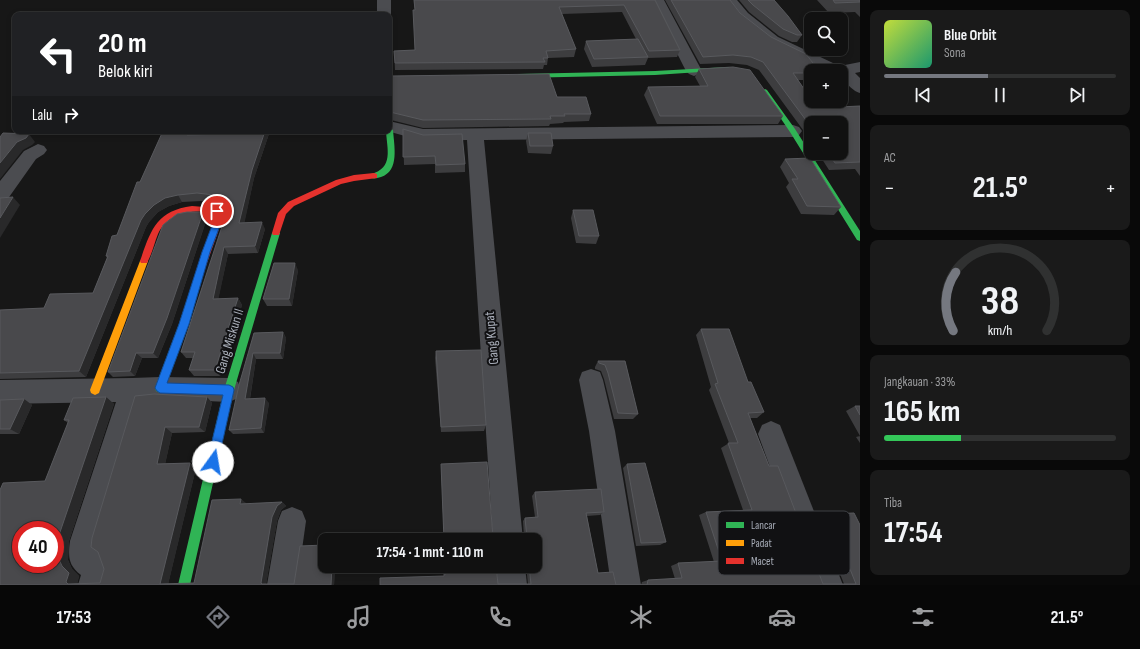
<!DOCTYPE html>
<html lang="id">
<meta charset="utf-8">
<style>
body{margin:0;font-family:"Sofia Sans Condensed",sans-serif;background:#1a1a1a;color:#f1f3f6;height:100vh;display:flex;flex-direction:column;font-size:15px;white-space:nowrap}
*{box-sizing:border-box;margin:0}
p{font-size:13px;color:#9c9d9f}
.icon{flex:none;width:22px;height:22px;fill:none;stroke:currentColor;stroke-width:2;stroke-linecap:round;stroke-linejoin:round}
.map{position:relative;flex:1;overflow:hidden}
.drawer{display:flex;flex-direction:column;gap:10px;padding:10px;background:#090909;width:280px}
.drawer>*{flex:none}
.hud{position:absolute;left:12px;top:12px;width:380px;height:122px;border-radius:8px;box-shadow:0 2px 6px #0003,0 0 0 1px #303131;background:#202124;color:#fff;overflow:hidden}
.buttons{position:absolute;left:804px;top:12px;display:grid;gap:8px}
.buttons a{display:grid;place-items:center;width:44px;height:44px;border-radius:8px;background:#111;box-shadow:0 2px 6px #0003,0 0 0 1px #303131;font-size:20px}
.speed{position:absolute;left:12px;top:521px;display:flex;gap:8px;font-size:20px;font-weight:700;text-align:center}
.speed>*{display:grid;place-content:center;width:52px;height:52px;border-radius:50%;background:#111;box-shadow:0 2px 6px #0003,0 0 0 1px #303131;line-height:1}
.speed .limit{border:6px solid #d22;background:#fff;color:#111}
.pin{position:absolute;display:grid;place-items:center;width:34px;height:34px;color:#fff;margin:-17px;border:2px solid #fff;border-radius:50%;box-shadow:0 1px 4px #0007}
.me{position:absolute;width:44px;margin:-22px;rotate:13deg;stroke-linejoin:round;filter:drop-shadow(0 0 3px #0008)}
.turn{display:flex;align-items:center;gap:14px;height:84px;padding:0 20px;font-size:18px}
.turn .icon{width:52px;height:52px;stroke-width:2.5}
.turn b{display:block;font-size:28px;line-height:34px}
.then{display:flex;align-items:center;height:38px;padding:0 20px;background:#0003;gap:8px;font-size:15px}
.big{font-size:30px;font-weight:700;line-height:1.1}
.drawer .tile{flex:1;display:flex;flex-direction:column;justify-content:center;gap:6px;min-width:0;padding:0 14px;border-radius:8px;background:#1a1a1a}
.drawer .dial{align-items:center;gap:0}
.dial svg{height:104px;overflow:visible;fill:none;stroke:#303131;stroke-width:7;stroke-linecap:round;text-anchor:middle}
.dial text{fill:#f1f3f6;stroke:none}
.song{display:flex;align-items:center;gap:12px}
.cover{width:48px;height:48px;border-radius:6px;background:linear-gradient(135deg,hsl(70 70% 55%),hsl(160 70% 35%))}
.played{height:4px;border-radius:2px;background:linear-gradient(90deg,#757880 45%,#303131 45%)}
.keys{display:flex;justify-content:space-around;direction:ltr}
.heat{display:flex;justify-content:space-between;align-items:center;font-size:22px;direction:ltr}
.charge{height:6px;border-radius:3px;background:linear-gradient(90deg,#34c759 33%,#303131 0)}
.trip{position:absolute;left:318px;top:533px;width:224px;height:40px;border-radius:8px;background:#111;box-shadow:0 2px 6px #0003,0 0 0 1px #303131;font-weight:700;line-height:40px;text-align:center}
.menu{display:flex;height:64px;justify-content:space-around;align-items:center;background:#070707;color:#9c9d9f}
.menu .icon{width:28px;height:28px}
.menu .on{color:#757880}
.menu b{font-size:18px;color:#f1f3f6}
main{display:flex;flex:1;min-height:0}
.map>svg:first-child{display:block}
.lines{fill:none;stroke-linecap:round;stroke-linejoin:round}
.street{fill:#4b4c50;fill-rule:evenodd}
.fast{fill:#30b455;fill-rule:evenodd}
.slow{fill:#ff9f0a;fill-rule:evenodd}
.jam{fill:#e5322d;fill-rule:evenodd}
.wall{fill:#3d3d3f}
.shaded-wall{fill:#29292a}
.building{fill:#49494c;stroke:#58595d;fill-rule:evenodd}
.route{fill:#1a73e8;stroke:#114b97}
.labels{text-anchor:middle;stroke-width:4;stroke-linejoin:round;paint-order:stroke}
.street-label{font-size:14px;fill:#a8adb8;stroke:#111113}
.key{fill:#111113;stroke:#3e4045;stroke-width:1}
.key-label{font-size:11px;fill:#a8adb8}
</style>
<main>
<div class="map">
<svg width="860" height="585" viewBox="0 0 860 585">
<rect width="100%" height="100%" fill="#171717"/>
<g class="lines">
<g class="street">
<polygon points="377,0 391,0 391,15 389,18 389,15 377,15"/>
<polygon points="650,0 664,0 702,71 699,74 694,76 689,74 686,71"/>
<path d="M 723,0 L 737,0 L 748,13 L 778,37 L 833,63 L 845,65 L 860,62 L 860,72 L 855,73 L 860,78 L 860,93 C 852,91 841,79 841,71 L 824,70 L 768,43 L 738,19 Z"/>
<polygon points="389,121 423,129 793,125 799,127 802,131 799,135 793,137 484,140 523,540 493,540 467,140 423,141 387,131 389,131"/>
<polygon points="38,144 44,146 47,150 44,154 36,159 7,200 0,202 0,181 24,151"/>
<polygon points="591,369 600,372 603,380 615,431 641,585 611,585 589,431 579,380 582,372"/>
<path d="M 160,377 L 229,378 L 238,382 L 241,390 L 238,398 L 229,402 L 160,399 L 141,401 L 100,541 L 99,551 L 106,555 L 112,572 L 108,585 L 78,585 L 81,575 C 68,565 68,556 70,541 L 116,402 L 0,404 L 0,380 L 132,378 Z"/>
<polygon points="771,421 780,425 843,585 813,585 758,434 762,425"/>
<polygon points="292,507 302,511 306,521 297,585 267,585 278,521 282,511"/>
<polygon points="495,566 525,566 527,585 497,585"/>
</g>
<g class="fast">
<polygon points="728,67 731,69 730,70 655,75 519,78 516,76 519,74 655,71"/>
<polygon points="765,89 767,90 795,129 860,231 860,241 857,240 790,132 762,91"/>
<path d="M 389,128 L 393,130 C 394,145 400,171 381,177 C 377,178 375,179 371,178 L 371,174 C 394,168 387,149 386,131 L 389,131 Z"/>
<polygon points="276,230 280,233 234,390 190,585 178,585 224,390 272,233"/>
<polygon points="199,271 202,273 203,275 189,324 165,388 164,391 160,393 156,391 155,388 179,324 195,275 196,273"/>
</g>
<polygon class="slow" points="144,258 148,261 100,390 99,393 95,395 91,393 90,390 140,261"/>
<g class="jam">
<polygon points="374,173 377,174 377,178 354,181 341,184 294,206 286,214 279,235 273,235 272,233 278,213 288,202 336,180 354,175"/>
<path d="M 192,206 L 217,208 L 220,209 L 224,215 L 202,277 L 196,277 L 195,275 L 216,215 L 214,213 C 193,209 168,212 158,234 C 154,244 152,254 147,263 L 141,263 L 140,261 C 151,230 156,211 192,206 Z"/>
</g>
</g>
<g class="wall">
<polygon points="414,0 655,0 680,50 677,57 648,58 645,65 592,67 584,49 586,41 636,39 622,12 562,14 576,49 574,57 548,58 547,65 544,65 543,69 395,70 394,51 415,50 415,10"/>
<polygon points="665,0 730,0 740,13 811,71 811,80 798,80 817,108 860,106 860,176 855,169 829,170 818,153 841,153 811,123 811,143 803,130 759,70 747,65 729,63 700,64"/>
<polygon points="739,0 774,0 802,35 797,42 792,42 779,36 749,12"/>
<polygon points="817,0 860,0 860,17 855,12 829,13"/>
<polygon points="699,69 783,116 778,124 657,124 644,95 648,87 700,86 695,77"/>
<polygon points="557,97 591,114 589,121 564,122 563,123 550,124 549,126 423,128 391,120 390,112"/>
<polygon points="403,129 465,164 465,172 435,173 435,164 404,165"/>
<polygon points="189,131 191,135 235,134 236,131 270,131 254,178 244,223 265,229 258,253 228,254 218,299 238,298 242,305 220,376 194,376 189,370 193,358 186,358 181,352 228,209 218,203 201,201 182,202 169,206 158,212 149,222 146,227 86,377 0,379 0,310 44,308 93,293 107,258 106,256 117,235 140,182"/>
<polygon points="528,133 553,146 551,154 528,153 526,141"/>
<polygon points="785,159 841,207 834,215 801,214 786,187 789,183 780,167"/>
<polygon points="573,210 599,236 596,244 576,243 571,218"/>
<polygon points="207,218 172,324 158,358 142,358 135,376 113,377 108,372"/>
<polygon points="298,270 292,306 267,306 263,299"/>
<polygon points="701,329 748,382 764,412 757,418 750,418 769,466 823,584 844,584 818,517 828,514 860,585 380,585 444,576 445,574 445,566 496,566 498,584 528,584 526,566 535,566 535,540 444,540 441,464 495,538 524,538 523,521 525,518 535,517 532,496 535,492 604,512 600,515 587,516 598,573 616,585 641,585 642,582 648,580 675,579 671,566 678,563 714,562 699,515 706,512 743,510 721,448 729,443 709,390 711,387 696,335"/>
<polygon points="283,332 286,338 283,359 256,359 250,399 269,403 264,433 233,434 229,430 254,333"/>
<polygon points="436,351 486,425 484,431 441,432 435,358"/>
<polygon points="598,361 625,361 638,414 633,419 614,419 604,379 601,371 595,369 595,367"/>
<polygon points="135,396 207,397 212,403 205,432 172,433 165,464 190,463 196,468 168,584 194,583 246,503 246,504 282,502 286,506 281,510 277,521 266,584 294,584 325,566 335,566 334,585 0,585 45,481 68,423 64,420 106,397 114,404 69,541 68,560 72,569 79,576 77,584 100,583 104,569"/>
<polygon points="24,399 32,405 19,434 0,434 0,400"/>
<polygon points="855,406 860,406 860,443 856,437 860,436 846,411"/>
<polygon points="627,464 666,542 660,545 636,546 623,468"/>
</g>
<g class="shaded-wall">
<polygon points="265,131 270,131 254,178 243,230 239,223 252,170"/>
<polygon points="29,134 35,142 32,145 23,150 0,179 0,163 17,142"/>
<polygon points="178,195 182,202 169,206 158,212 149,222 146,227 86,377 79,371 141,220 145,214 154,205 165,198"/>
<polygon points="13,197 20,205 0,238 0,218"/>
<polygon points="203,212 207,218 172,324 158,358 153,353"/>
<polygon points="262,222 265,229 258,253 255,246"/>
<polygon points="224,247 228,254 217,306 213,299"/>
<polygon points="295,263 298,270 292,306 289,299"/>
<polygon points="238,298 242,305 220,376 215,370"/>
<polygon points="283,332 286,338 283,359 280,353"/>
<polygon points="136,353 142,358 135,376 130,371"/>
<polygon points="253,353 256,359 249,404 245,399"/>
<polygon points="106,397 114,404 69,541 68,560 72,569 79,576 77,585 68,584 66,582 58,557 58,538"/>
<polygon points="207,397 212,403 205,432 199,427"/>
<polygon points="265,398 269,403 264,433 261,428"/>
<polygon points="24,399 32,405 19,434 10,429"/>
<polygon points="165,427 172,433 164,469 157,464"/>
<polygon points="190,463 196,468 168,585 160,584"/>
<polygon points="241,499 246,503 245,508 240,504"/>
<polygon points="282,502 286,506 281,510 277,521 266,585 262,584 261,583 272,517 277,506"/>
<polygon points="332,566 335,566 334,585 331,585"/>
</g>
<g class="building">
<polygon points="414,0 655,0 680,50 649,51 624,5 559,7 576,49 546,51 548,58 543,58 545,62 395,63 394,51 415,50 413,10 415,10"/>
<polygon points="671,0 730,0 740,13 771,37 806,54 819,71 811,71 811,73 793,73 811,99 811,101 812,101 817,108 860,106 860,162 835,163 828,153 841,153 841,123 811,123 811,127 763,62 751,57 733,55 703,57"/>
<polygon points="748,0 774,0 788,16 802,35 797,35 783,29 753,5"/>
<polygon points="833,0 860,0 860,2 835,3"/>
<polygon points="638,39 648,57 594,59 586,41"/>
<polygon points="733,67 750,70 783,116 660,116 648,87 708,86 699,69"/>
<polygon points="549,74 557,97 586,97 591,114 564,114 565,116 550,116 551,119 423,120 390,112 390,76"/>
<polygon points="403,129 423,135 462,134 465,164 436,165 435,156 403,157"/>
<polygon points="163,131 189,131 187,135 235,134 236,131 265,131 252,170 239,223 262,222 255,246 224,247 213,299 238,298 215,370 189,370 195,352 181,352 228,208 224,201 214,195 197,193 178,195 165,198 154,205 145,214 141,220 79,371 0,373 0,310 44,308 50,294 93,293 108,256 106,256 112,236 117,235 137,182 140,182"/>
<polygon points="3,133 29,134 26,138 17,142 0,163 0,137"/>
<polygon points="528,133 551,133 553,146 530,146"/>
<polygon points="810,158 841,207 807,206 792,179 798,179 785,159"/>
<polygon points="13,197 0,218 0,198"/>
<polygon points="573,210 593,210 599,236 579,236"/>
<polygon points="187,212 203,212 167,318 153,353 136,353 130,371 108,372 163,225 177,214"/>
<polygon points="274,263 295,263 289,299 263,299"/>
<polygon points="701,329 729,329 748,382 751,382 764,412 748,413 769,466 778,466 823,584 856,584 828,514 854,513 860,525 860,585 380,585 380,578 444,576 444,574 446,574 445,566 496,566 498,584 531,584 529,566 535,566 535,540 444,540 441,464 487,462 493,537 495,538 527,538 525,518 538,517 535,492 601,489 604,512 586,513 598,573 613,572 616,585 647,585 648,580 682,578 678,563 722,561 706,512 752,510 728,443 738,443 715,384 718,383"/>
<polygon points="283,332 280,353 253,353 245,399 265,398 261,428 229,430 239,385 254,333"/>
<polygon points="481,350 486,425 441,427 436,351"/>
<polygon points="598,361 625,361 638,414 618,413 608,373 605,365 599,363"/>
<path d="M 154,394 L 207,397 L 199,427 L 165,427 L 157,464 L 190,463 L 160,584 L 194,583 L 212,500 L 241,499 L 240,504 L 282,502 L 277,506 L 272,517 L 261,583 L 262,584 L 294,584 L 300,546 L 325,545 L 325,566 L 332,566 L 331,585 L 0,585 L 0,490 L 3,483 L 45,481 L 69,420 L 64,420 L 73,398 L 106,397 L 58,538 L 58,557 L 62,566 L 69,573 L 66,582 L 68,584 L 100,583 L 104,569 L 98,552 L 91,547 L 92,538 L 135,396 ZM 21,530 L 55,530 L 55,564 L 21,564 Z"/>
<polygon points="24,399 10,429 0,429 0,400"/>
<polygon points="855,406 860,406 860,415"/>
<polygon points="645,463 666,542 641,543 627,464"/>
</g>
<polygon class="route" points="217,208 220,209 224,215 210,252 189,324 167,383 229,385 233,387 234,390 218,462 217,466 213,467 209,466 207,462 223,395 160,393 157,391 155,388 179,324 202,252 216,215 213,211"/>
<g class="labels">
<g class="street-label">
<text transform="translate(491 338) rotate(-95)" y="5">Gang Kupat</text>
<text transform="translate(229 341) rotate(-73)" y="5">Gang Miskun II</text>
</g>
</g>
<rect x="718" y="511" width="132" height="64" rx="6" class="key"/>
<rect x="726" y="522" width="18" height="6" fill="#30b455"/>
<rect x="726" y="540" width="18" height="6" fill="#ff9f0a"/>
<rect x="726" y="558" width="18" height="6" fill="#e5322d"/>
<g class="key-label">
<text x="751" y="529">Lancar</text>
<text x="751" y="547">Padat</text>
<text x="751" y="565">Macet</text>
</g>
</svg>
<div class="buttons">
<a><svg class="icon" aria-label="search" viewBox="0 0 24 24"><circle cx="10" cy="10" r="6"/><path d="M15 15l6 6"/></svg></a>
<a>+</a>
<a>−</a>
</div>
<div class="speed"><div class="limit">40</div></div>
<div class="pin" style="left:217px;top:211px;background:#d93025"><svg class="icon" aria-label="arrive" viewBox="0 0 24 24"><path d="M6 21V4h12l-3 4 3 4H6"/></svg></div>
<svg class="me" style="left:213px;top:462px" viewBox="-20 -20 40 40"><circle r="19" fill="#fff"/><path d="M0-13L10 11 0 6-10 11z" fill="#1a73e8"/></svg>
<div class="trip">17:54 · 1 mnt · 110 m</div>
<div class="hud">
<div class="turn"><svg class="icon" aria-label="left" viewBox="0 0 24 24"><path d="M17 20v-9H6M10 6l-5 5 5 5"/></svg><div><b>20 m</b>Belok kiri</div></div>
<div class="then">Lalu<svg class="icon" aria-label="right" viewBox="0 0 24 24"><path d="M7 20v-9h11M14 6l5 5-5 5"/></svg></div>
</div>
</div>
<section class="drawer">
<div class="tile">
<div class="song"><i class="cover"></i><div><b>Blue Orbit</b><p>Sona</p></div></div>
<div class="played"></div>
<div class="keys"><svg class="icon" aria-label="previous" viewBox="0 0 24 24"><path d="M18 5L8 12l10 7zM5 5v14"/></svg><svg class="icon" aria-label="pause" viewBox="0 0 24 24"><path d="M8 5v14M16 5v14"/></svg><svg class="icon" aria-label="next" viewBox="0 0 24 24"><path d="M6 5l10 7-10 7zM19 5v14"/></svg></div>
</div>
<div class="tile"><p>AC</p>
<div class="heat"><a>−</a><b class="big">21.5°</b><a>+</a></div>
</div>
<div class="tile dial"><svg viewBox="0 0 100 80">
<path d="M14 69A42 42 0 1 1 86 69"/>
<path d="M14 69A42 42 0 0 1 16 24" stroke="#757880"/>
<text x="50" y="56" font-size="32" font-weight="700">38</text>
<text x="50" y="72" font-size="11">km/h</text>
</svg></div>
<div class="tile"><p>Jangkauan · 33%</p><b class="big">165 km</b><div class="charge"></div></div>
<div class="tile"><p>Tiba</p><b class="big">17:54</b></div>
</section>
</main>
<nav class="menu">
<b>17:53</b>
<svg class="icon on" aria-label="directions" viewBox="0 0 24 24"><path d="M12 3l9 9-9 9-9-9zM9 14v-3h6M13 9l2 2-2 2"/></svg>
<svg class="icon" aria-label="music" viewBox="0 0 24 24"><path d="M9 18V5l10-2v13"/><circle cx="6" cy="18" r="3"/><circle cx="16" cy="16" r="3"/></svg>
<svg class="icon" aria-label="phone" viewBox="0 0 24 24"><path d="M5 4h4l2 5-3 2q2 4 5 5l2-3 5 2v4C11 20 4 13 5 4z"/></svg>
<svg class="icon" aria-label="climate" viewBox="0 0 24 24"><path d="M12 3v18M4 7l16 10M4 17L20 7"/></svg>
<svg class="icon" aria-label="car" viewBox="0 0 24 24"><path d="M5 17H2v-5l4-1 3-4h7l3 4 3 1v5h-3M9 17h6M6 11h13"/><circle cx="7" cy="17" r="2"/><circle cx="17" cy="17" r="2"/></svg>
<svg class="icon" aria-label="filters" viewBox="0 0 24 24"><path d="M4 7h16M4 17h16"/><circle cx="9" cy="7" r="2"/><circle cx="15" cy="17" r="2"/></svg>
<b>21.5°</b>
</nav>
